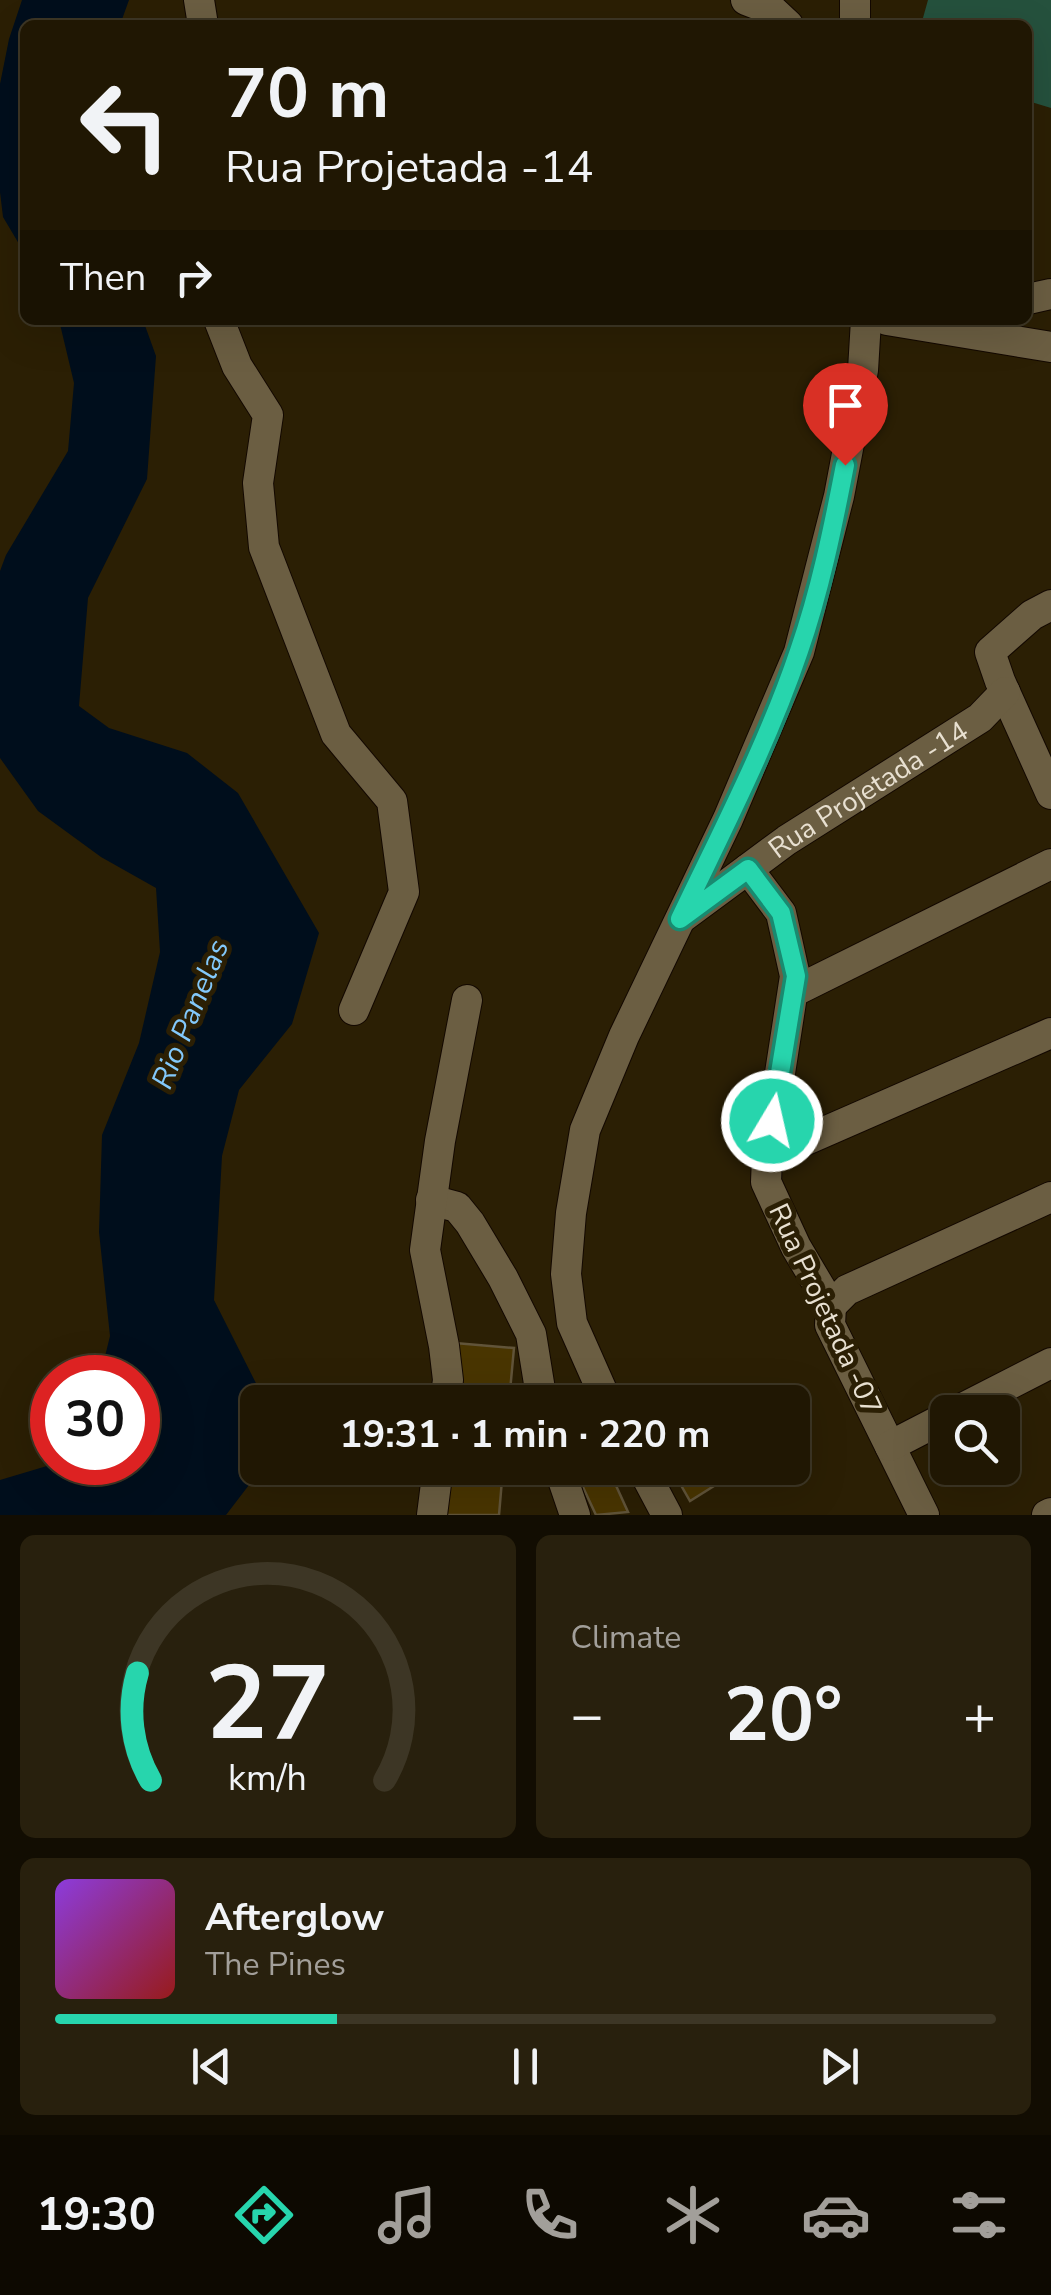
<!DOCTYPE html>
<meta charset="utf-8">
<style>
body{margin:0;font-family:"Nunito Sans",sans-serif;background:#28200d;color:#f1f3f6;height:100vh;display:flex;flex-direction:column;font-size:38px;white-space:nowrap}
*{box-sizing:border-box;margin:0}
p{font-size:32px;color:#a29f9a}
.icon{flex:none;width:55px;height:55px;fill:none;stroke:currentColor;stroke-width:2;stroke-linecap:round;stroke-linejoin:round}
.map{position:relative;height:1515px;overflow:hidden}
.side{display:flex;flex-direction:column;gap:20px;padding:20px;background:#120d02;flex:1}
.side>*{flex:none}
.top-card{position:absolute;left:20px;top:20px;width:1012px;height:305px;border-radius:15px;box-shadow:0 10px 40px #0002,0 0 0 2px #3d3625;background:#201703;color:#f1f3f6;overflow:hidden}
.buttons{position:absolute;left:930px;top:1395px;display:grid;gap:20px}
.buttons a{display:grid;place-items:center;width:90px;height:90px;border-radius:15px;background:#201703;box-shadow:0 10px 40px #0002,0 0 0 2px #3d3625;font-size:50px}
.speed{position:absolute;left:30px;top:1355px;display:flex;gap:20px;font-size:50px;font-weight:700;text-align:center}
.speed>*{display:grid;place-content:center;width:130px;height:130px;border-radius:50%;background:#201703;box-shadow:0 10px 40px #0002,0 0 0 2px #3d3625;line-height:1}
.speed .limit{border:15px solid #d22;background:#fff;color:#111}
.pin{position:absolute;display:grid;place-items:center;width:85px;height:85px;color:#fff;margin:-102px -42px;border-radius:50% 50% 50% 0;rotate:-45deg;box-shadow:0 0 10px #0007}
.pin .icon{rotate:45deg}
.me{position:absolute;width:110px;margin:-55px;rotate:9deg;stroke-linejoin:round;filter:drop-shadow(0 0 8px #0008)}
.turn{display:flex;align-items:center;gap:35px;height:210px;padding:0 40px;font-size:45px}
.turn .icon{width:130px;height:130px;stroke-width:2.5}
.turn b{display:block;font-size:70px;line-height:85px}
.then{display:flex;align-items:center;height:95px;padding:0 40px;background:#0003;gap:20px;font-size:38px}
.big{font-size:75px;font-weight:700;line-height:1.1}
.side .widget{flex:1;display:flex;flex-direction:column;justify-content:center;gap:15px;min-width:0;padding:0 35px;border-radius:15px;background:#28200d}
.side .dial{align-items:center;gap:0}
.dial svg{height:260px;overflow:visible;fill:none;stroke:#3d3625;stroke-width:7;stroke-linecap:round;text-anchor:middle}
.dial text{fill:#f1f3f6;stroke:none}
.song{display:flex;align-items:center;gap:30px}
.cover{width:120px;height:120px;border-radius:15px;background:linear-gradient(135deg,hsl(270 70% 55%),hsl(0 70% 35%))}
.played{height:10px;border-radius:5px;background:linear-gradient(90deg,#27d5ad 30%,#3d3625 30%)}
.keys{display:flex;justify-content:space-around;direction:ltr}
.heat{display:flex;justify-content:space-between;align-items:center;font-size:55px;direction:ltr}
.side .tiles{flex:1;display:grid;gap:20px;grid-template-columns:1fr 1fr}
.widget:last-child{grid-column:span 2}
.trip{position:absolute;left:240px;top:1385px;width:570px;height:100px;border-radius:15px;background:#201703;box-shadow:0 10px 40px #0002,0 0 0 2px #3d3625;font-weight:700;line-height:100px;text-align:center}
.dock{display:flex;height:160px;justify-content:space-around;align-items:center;background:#0d0901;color:#a29f9a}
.dock .icon{width:70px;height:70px}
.dock .selected{color:#27d5ad}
.dock b{font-size:45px;color:#f1f3f6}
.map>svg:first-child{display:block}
.green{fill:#25513d}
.water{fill:#000e1c}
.building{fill:#493500;stroke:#615439;stroke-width:2.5}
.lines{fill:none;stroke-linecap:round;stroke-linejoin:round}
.minor-casing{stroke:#130800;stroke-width:32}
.minor{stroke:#6b5e42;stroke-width:30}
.route-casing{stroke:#198a70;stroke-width:25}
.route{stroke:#27d5ad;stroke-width:18}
.labels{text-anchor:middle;stroke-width:10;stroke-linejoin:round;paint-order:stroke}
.street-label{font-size:28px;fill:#e8e0d1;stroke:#2b1f04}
.water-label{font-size:30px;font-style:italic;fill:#83c9fb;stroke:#2b1f04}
</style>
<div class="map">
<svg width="1051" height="1515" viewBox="0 0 1051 1515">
<rect width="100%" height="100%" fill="#2b1f04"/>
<polygon class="green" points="928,0 1051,0 1051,108 1028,101 1028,25 921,25"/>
<g class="water">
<polygon points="22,0 129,0 120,25 25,25 25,254 3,217 0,192 0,84 9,39"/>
<polygon points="59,320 143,320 156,356 147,479 88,598 79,706 109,728 187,753 238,793 319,933 292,1024 239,1090 222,1156 214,1300 262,1395 261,1402 258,1402 249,1485 226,1515 0,1515 0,1480 57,1463 138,1462 138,1378 100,1377 110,1336 99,1232 102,1135 139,1043 160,952 156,888 101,857 38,811 0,758 0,571 6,555 68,451 74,383"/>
</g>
<g class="building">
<polygon points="455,1343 514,1348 509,1402 449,1402"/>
<polygon points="443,1468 503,1468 499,1515 439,1515"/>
<polygon points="574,1468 608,1468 628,1512 596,1515"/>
<polygon points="697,1468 740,1468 741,1469 690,1501 678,1480"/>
</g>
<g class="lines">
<g class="minor-casing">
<g id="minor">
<polyline points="199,0 203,25"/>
<polyline points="746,0 772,10 788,25"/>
<polyline points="855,0 855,25"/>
<polyline points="1028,299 1051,294"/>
<polyline points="219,320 237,366 268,415 258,483 264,547 336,734 392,801 404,892 354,1010"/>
<polyline points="887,320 1051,347"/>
<polyline points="1051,605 1032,615 990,652 1000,681 1051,794"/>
<polyline points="748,869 781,913 795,976 767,1157 766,1182 796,1247 831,1306 830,1325 924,1515"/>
<path id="s1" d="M 683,917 L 787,840 L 980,718 L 1005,692"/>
<polyline points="793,992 1051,864"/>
<polyline points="767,1157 1051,1033"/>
<polyline points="431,1200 457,1207 470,1223 503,1278 531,1334 542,1402"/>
<polyline points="831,1306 847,1290 1051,1197"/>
<polyline points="445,1402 448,1380 444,1346 425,1250 440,1141 467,1000"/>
<polyline points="607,1402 572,1323 566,1274 571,1213 585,1130 624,1036 728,819 799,652 839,496 863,370 866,320"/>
<polyline points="955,1412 1051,1363"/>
<polyline points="890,1446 948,1416"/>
<polyline points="559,1468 575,1515"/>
<polyline points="642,1468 667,1515"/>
<polyline points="432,1515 438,1468"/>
<polyline points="1047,1515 1051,1513"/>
</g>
</g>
<use href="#minor" class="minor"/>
</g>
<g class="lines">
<g class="route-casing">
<path id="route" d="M 772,1121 L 796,976 L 781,913 L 748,869 L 680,919 C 722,831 768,743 799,651 C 820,591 833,527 845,465"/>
</g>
<use href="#route" class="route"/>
</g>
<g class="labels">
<g class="street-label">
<text dy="10" stroke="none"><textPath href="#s1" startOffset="225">Rua Projetada -14</textPath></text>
<text transform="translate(826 1309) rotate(65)" y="10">Rua Projetada -07</text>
</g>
<g class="water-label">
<text transform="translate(190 1014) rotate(-68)" y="10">Rio Panelas</text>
</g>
</g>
</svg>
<div class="buttons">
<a><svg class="icon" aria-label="search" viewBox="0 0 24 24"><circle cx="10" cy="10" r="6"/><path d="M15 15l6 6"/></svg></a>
</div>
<div class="speed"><div class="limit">30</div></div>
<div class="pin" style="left:845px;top:465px;background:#d93025"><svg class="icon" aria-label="arrive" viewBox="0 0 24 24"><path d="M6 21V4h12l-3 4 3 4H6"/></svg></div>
<svg class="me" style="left:772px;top:1121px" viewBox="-20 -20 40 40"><circle r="17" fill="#27d5ad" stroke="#fff" stroke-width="3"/><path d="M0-11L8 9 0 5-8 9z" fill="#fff"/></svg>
<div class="trip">19:31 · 1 min · 220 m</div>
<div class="top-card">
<div class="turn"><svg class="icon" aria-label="left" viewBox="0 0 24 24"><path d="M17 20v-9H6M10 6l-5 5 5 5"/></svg><div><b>70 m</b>Rua Projetada -14</div></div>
<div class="then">Then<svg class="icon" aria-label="right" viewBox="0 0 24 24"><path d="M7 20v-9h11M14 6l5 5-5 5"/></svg></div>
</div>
</div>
<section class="side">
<div class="tiles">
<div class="widget dial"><svg viewBox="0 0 100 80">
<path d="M14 69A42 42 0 1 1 86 69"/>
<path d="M14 69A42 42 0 0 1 10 36" stroke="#27d5ad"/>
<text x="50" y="56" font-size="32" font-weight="700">27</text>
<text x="50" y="72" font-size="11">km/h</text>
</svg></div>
<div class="widget"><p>Climate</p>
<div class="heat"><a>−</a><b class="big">20°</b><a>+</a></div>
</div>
<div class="widget">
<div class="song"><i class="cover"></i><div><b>Afterglow</b><p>The Pines</p></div></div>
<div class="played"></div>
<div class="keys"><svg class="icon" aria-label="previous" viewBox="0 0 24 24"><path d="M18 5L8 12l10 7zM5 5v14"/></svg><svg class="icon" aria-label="pause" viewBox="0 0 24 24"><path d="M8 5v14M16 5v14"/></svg><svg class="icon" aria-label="next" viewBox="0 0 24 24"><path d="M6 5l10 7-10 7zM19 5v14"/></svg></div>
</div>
</div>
</section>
<nav class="dock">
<b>19:30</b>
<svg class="icon selected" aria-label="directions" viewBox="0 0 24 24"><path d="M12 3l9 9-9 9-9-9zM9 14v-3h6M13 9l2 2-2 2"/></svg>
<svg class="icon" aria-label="music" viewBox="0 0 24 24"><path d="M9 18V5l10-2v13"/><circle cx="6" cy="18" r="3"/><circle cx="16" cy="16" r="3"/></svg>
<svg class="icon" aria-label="phone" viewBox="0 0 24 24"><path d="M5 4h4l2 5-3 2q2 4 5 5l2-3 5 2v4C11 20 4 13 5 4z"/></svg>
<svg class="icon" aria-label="climate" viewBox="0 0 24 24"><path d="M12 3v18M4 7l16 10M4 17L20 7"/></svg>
<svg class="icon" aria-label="car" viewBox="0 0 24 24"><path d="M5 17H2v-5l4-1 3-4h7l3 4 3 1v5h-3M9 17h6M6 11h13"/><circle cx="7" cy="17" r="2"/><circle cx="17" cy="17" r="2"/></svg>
<svg class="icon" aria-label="filters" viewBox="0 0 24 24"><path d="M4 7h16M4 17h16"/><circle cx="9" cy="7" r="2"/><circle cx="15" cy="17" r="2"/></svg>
</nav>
